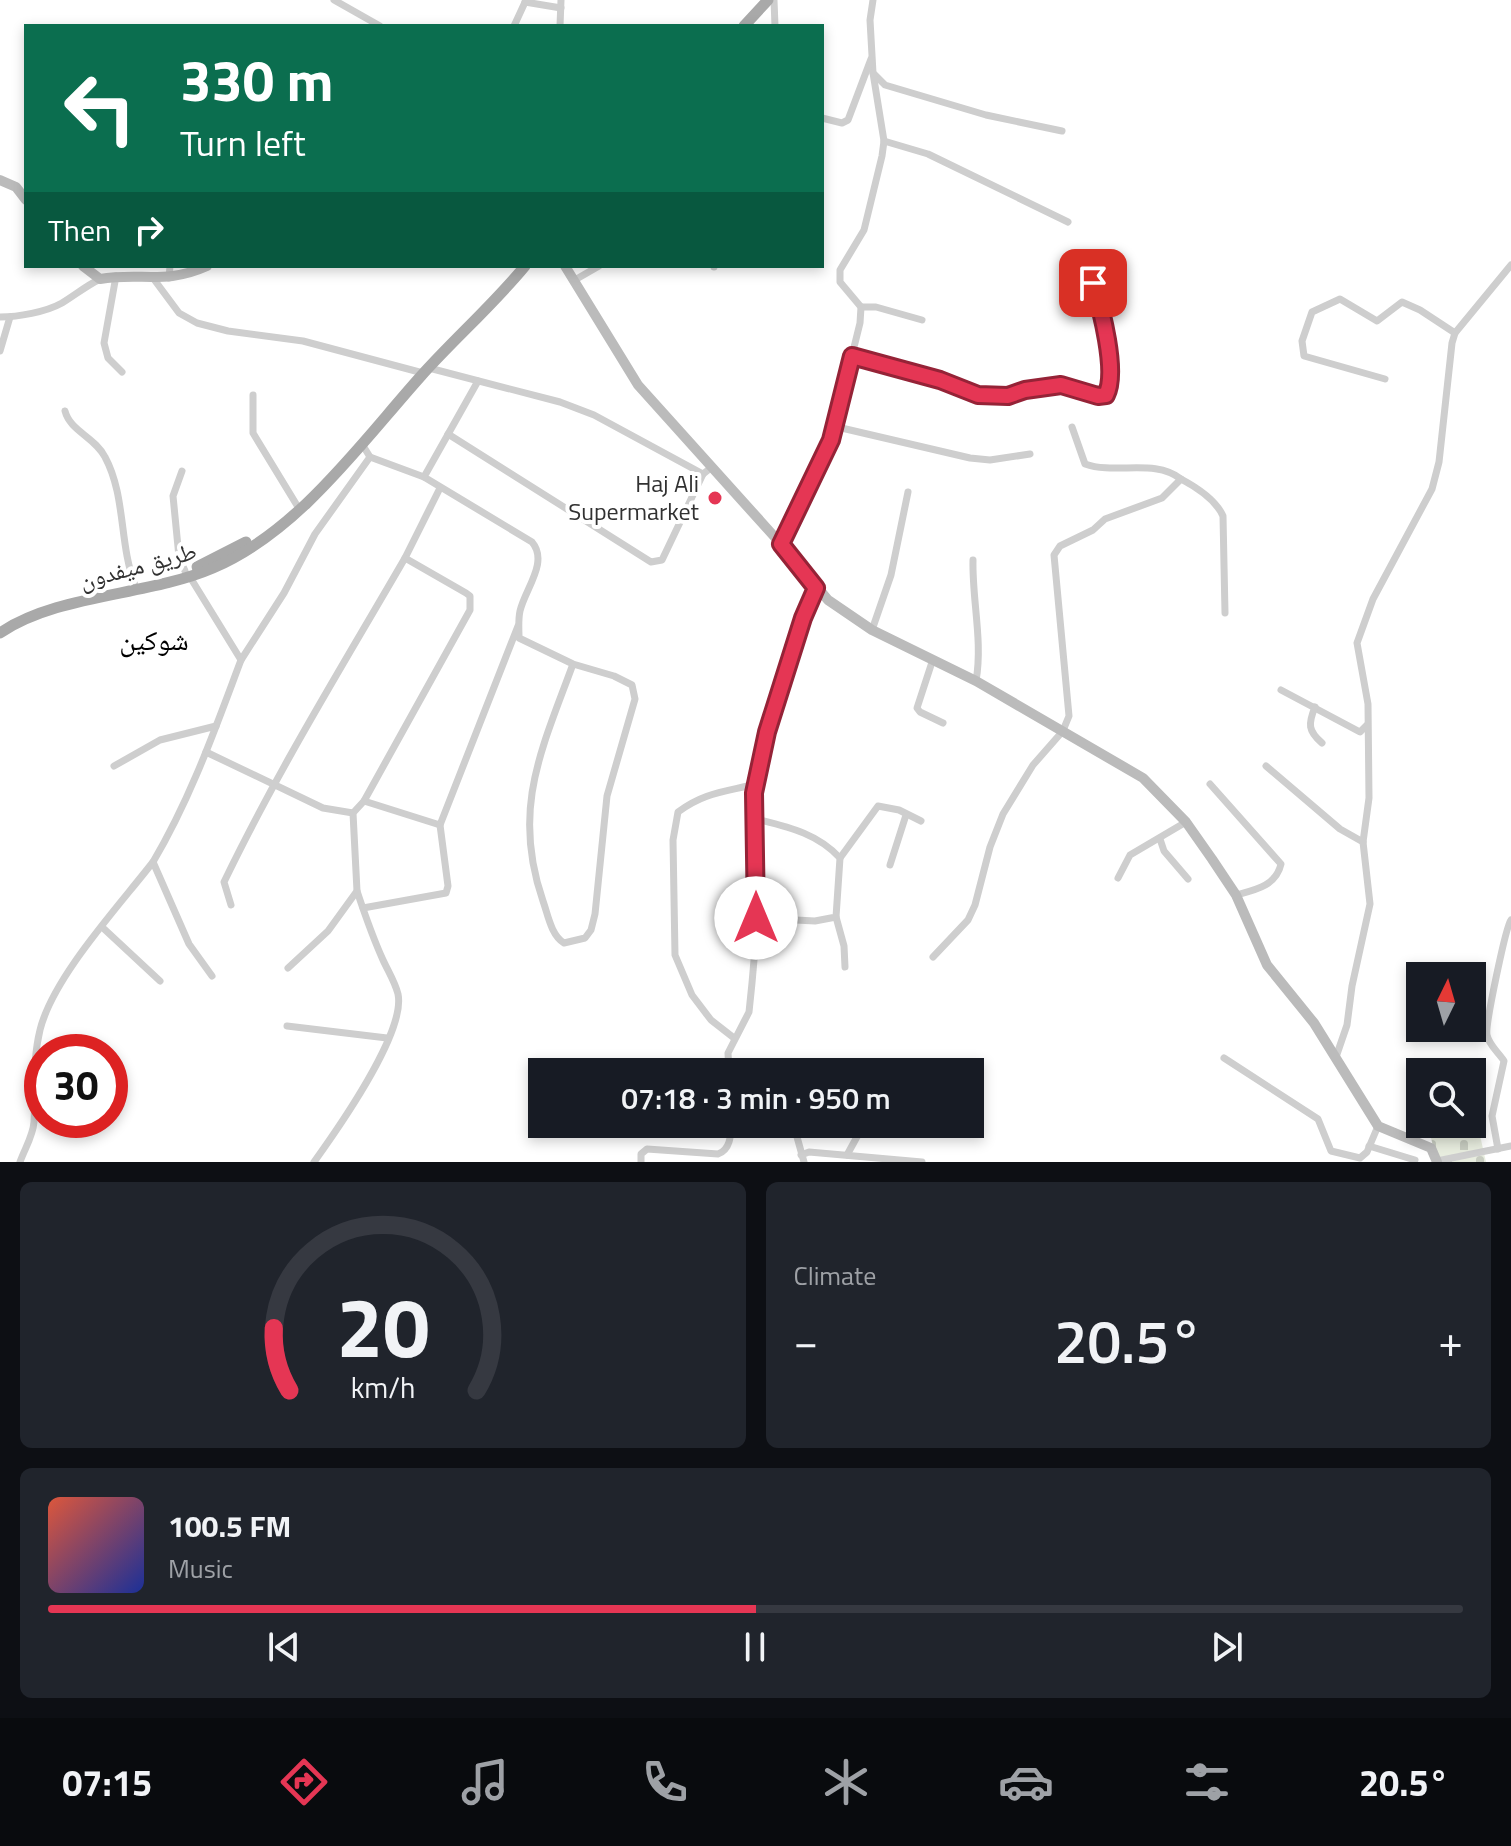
<!DOCTYPE html>
<meta charset="utf-8">
<style>
body{margin:0;font-family:"Titillium Web","Noto Naskh Arabic",sans-serif;background:#20242c;color:#f1f3f6;height:100vh;display:flex;flex-direction:column;font-size:30px;white-space:nowrap}
*{box-sizing:border-box;margin:0}
p{font-size:26px;color:#9ea1a6}
.icon{flex:none;width:44px;height:44px;fill:none;stroke:currentColor;stroke-width:2;stroke-linecap:round;stroke-linejoin:round}
.map{position:relative;height:1162px;overflow:hidden}
.details{display:flex;flex-direction:column;gap:20px;padding:20px;background:#0d0f14;flex:1}
.details>*{flex:none}
.banner{position:absolute;left:24px;top:24px;width:800px;height:244px;border-radius:0px;box-shadow:0 4px 12px #0003;background:#0b6e4f;color:#fff;overflow:hidden}
.needle{width:52px;rotate:5deg}
.fabs{position:absolute;left:1406px;top:962px;display:grid;gap:16px}
.fabs a{display:grid;place-items:center;width:80px;height:80px;border-radius:0px;background:#171b24;box-shadow:0 4px 12px #0003;font-size:40px}
.speed{position:absolute;left:24px;top:1034px;display:flex;gap:16px;font-size:40px;font-weight:700;text-align:center}
.speed>*{display:grid;place-content:center;width:104px;height:104px;border-radius:50%;background:#171b24;box-shadow:0 4px 12px #0003;line-height:1}
.speed .limit{border:12px solid #d22;background:#fff;color:#111}
.pin{position:absolute;display:grid;place-items:center;width:68px;height:68px;color:#fff;margin:-34px;border-radius:16px;box-shadow:0 4px 12px #0006}
.me{position:absolute;width:88px;margin:-44px;rotate:0deg;stroke-linejoin:round;filter:drop-shadow(0 0 6px #0008)}
.turn{display:flex;align-items:center;gap:28px;height:168px;padding:0 24px;font-size:36px}
.turn .icon{width:104px;height:104px;stroke-width:2.5}
.turn b{display:block;font-size:56px;line-height:68px}
.then{display:flex;align-items:center;height:76px;padding:0 24px;background:#0003;gap:16px;font-size:30px}
.big{font-size:60px;font-weight:600;line-height:1.1}
.details .card{flex:1;display:flex;flex-direction:column;justify-content:center;gap:12px;min-width:0;padding:0 28px;border-radius:12px;background:#20242c}
.details .dial{align-items:center;gap:0}
.dial svg{height:208px;overflow:visible;fill:none;stroke:#363941;stroke-width:7;stroke-linecap:round;text-anchor:middle}
.dial text{fill:#f1f3f6;stroke:none}
.song{display:flex;align-items:center;gap:24px}
.cover{width:96px;height:96px;border-radius:12px;background:linear-gradient(135deg,hsl(10 70% 55%),hsl(230 70% 35%))}
.played{height:8px;border-radius:4px;background:linear-gradient(90deg,#e53654 50%,#363941 50%)}
.keys{display:flex;justify-content:space-around;direction:ltr}
.heat{display:flex;justify-content:space-between;align-items:center;font-size:44px;direction:ltr}
.details .tiles{flex:1;display:grid;gap:20px;grid-template-columns:1fr 1fr}
.card:last-child{grid-column:span 2}
.trip{position:absolute;left:528px;top:1058px;width:456px;height:80px;border-radius:0px;background:#171b24;box-shadow:0 4px 12px #0003;font-weight:600;line-height:80px;text-align:center}
.menu{display:flex;height:128px;justify-content:space-around;align-items:center;background:#090b0e;color:#9ea1a6}
.menu .icon{width:56px;height:56px}
.menu .active{color:#e53654}
.menu b{font-size:36px;color:#f1f3f6}
.map>svg:first-child{display:block}
.cemetery{fill:url(#cemetery-stones)}
.lines{fill:none;stroke-linecap:round;stroke-linejoin:round}
.street{stroke:#cecece;stroke-width:7}
.secondary{stroke:#bbb;stroke-width:10}
.primary{stroke:#a9a9a9;stroke-width:11}
.route-casing{stroke:#952337;stroke-width:20}
.route{stroke:#e53654;stroke-width:14}
.poi-dot{fill:#e53654;stroke:#fff;stroke-width:3}
.labels{text-anchor:middle;stroke-width:8;stroke-linejoin:round;paint-order:stroke}
.poi-label{font-size:24px;fill:#313131;stroke:#fff;text-anchor:end}
.street-label{font-size:24px;fill:#313131;stroke:#fff}
.quarter-label{font-size:28px;fill:#000;stroke:#fff}
</style>
<div class="map">
<svg width="1511" height="1162" viewBox="0 0 1511 1162">
<defs>
<pattern id="cemetery-stones" width="16" height="16" patternUnits="userSpaceOnUse" patternTransform="scale(2)"><rect width="16" height="16" fill="#e8eddf"/><path d="M2 7V4a2 2 0 0 1 4 0v3zM10 15v-3a2 2 0 0 1 4 0v3z" fill="#c7ccc0"/></pattern>
</defs>
<rect width="100%" height="100%" fill="#fff"/>
<polygon class="cemetery" points="1479,1131 1486,1162 1437,1162 1430,1134"/>
<g class="lines">
<g class="street">
<polyline points="334,0 380,26"/>
<polyline points="774,0 775,26"/>
<polyline points="873,0 870,20 873,73 885,85 986,115 1062,131"/>
<polyline points="525,2 561,8"/>
<polyline points="514,26 526,0"/>
<polyline points="560,26 561,0"/>
<polyline points="822,118 842,123 848,120 871,59"/>
<polyline points="884,141 928,154 1068,222"/>
<polyline points="714,266 714,267"/>
<polyline points="116,276 104,343 108,358 122,372"/>
<polyline points="153,278 179,313 197,323 228,331 303,341 423,373"/>
<polyline points="169,278 170,266"/>
<polyline points="573,281 599,266"/>
<polyline points="861,307 876,307 922,320"/>
<path d="M 0,317 C 18,317 46,312 62,303 C 75,295 86,286 100,279"/>
<polyline points="0,351 10,317"/>
<path d="M 852,356 L 940,380 L 978,395 L 1008,396 L 1025,390 L 1061,385 L 1098,396 L 1106,395 C 1118,373 1101,308 1093,283"/>
<polyline points="429,368 560,402 594,415 703,474"/>
<polyline points="1385,379 1304,356 1302,341 1312,312 1340,299 1377,321 1402,302 1420,310 1455,333"/>
<path d="M 478,381 L 424,477 L 532,542 C 549,562 525,589 520,611 C 518,620 519,629 519,638 L 573,664 L 614,676 L 632,685 L 635,699 L 607,796 L 595,914 L 591,930 L 585,938 L 564,943 C 551,935 548,915 543,901 C 511,809 542,749 573,664"/>
<polyline points="253,395 253,433 298,507"/>
<path d="M 65,411 C 70,431 95,437 105,457 C 126,496 119,544 135,585"/>
<polyline points="833,426 970,458 990,460 1030,454"/>
<path d="M 1072,427 L 1085,464 C 1116,475 1154,458 1181,479"/>
<polyline points="448,434 651,562 662,560 703,474 712,467"/>
<polyline points="362,444 370,457 424,477"/>
<polyline points="182,471 173,496 179,557 185,571"/>
<polyline points="781,544 831,440 860,323 861,307 840,282 840,270 864,230 882,156 884,141 873,73"/>
<polyline points="405,558 440,488"/>
<path d="M 973,560 C 972,600 983,641 976,681"/>
<polyline points="190,577 241,660 284,593 315,534 370,457"/>
<polyline points="872,630 891,575 908,492"/>
<polyline points="933,659 917,708 920,712 943,723"/>
<polyline points="1281,690 1360,732 1367,725"/>
<path d="M 1315,707 C 1308,724 1308,731 1322,743"/>
<path d="M 1062,733 L 1069,716 L 1054,555 L 1060,546 L 1093,530 L 1105,519 L 1162,498 L 1181,479 C 1196,487 1216,500 1223,516 L 1225,613"/>
<polyline points="206,752 323,808 353,813"/>
<polyline points="114,766 160,740 216,726"/>
<polyline points="1266,766 1340,829 1363,842"/>
<path d="M 1210,784 L 1281,864 C 1276,886 1255,890 1236,895"/>
<polyline points="364,801 440,825 518,626"/>
<polyline points="1160,839 1164,851 1188,879"/>
<polyline points="840,858 878,806 899,810 921,821"/>
<polyline points="890,865 906,815"/>
<polyline points="1118,878 1130,855 1186,822"/>
<path d="M 231,905 L 224,882 C 278,770 343,665 405,558 L 466,593 L 470,596 L 470,610 L 364,801 L 353,813 L 357,891 L 328,931 L 288,968"/>
<polyline points="363,908 446,893 448,886 440,825"/>
<polyline points="836,917 844,946 845,967"/>
<path d="M 756,918 L 815,921 L 836,917 L 840,858 C 817,833 788,827 756,819"/>
<polyline points="102,927 160,981"/>
<polyline points="933,957 968,920 975,905 990,847 1003,814 1033,765 1062,732"/>
<path d="M 212,976 L 189,944 L 153,862 C 191,798 215,729 241,660"/>
<polyline points="287,1026 387,1038"/>
<path d="M 734,1038 L 711,1020 L 692,995 L 675,955 L 673,840 L 678,812 C 705,792 725,792 756,784"/>
<polyline points="1336,1057 1347,1025 1352,986 1370,904 1363,842 1369,798 1368,704 1357,643 1373,599 1432,489 1439,462 1452,343 1455,333 1511,265"/>
<polyline points="1224,1058 1318,1119 1331,1151 1360,1158 1367,1152 1378,1126"/>
<polyline points="729,1072 728,1053 749,1012 752,983 756,937 754,793 762,752 773,713 803,618 816,588"/>
<polyline points="970,1099 973,1099"/>
<polyline points="799,1124 797,1137 804,1162"/>
<polyline points="1369,1146 1415,1160"/>
<path d="M 1498,1149 L 1492,1116 L 1504,1061 C 1498,1052 1489,1045 1487,1035 C 1485,1025 1506,926 1511,920"/>
<polyline points="801,1155 809,1152 922,1162"/>
<polyline points="847,1155 864,1124"/>
<polyline points="1437,1161 1511,1146"/>
<path d="M 20,1162 C 25,1148 33,1136 34,1122 C 36,1090 32,1062 40,1030 C 53,977 119,906 153,862"/>
<path d="M 314,1162 C 337,1130 406,1032 398,994 C 395,982 388,971 383,960 C 373,938 365,915 357,891"/>
<path d="M 641,1162 L 641,1154 L 647,1149 L 718,1154 C 730,1150 731,1136 731,1124"/>
</g>
<g class="secondary">
<polyline points="0,180 16,187 26,200"/>
<path d="M 83,266 L 100,279 C 141,272 165,285 207,266"/>
<polyline points="565,266 638,385 781,544 828,600 872,630 976,681 1143,778 1186,822 1212,859 1236,895 1267,965 1314,1023 1378,1126 1431,1148 1437,1162"/>
</g>
<g class="primary">
<polyline points="744,26 768,0"/>
<polyline points="197,567 246,542"/>
<path d="M 0,633 C 57,594 148,596 213,568 C 298,532 361,443 421,376 C 454,339 493,305 525,266"/>
</g>
</g>
<g class="lines">
<g class="route-casing">
<path id="route" d="M 756,918 L 754,793 L 767,732 L 803,618 L 816,588 L 781,544 L 831,440 L 852,356 L 940,380 L 978,395 L 1008,396 L 1025,390 L 1061,385 L 1098,396 L 1106,395 C 1118,372 1101,308 1093,283"/>
</g>
<use href="#route" class="route"/>
</g>
<circle class="poi-dot" cx="715" cy="498" r="8"/>
<g class="labels">
<g class="poi-label">
<text x="699" y="492">Haj Ali<tspan x="699" dy="28">Supermarket</tspan></text>
</g>
<g class="street-label">
<text transform="translate(138 566) rotate(-15)" y="8">طريق ميفدون</text>
</g>
<g class="quarter-label">
<text x="154" y="650">شوكين</text>
</g>
</g>
</svg>
<div class="fabs">
<a><svg class="needle" viewBox="-14 -14 28 28"><path d="M0-13l5 13h-10z" fill="#e53935"/><path d="M0 13l5-13h-10z" fill="#9ea1a6"/></svg></a>
<a><svg class="icon" aria-label="search" viewBox="0 0 24 24"><circle cx="10" cy="10" r="6"/><path d="M15 15l6 6"/></svg></a>
</div>
<div class="speed"><div class="limit">30</div></div>
<div class="pin" style="left:1093px;top:283px;background:#d93025"><svg class="icon" aria-label="arrive" viewBox="0 0 24 24"><path d="M6 21V4h12l-3 4 3 4H6"/></svg></div>
<svg class="me" style="left:756px;top:918px" viewBox="-20 -20 40 40"><circle r="19" fill="#fff"/><path d="M0-13L10 11 0 6-10 11z" fill="#e53654"/></svg>
<div class="trip">07:18 · 3 min · 950 m</div>
<div class="banner">
<div class="turn"><svg class="icon" aria-label="left" viewBox="0 0 24 24"><path d="M17 20v-9H6M10 6l-5 5 5 5"/></svg><div><b>330 m</b>Turn left</div></div>
<div class="then">Then<svg class="icon" aria-label="right" viewBox="0 0 24 24"><path d="M7 20v-9h11M14 6l5 5-5 5"/></svg></div>
</div>
</div>
<section class="details">
<div class="tiles">
<div class="card dial"><svg viewBox="0 0 100 80">
<path d="M14 69A42 42 0 1 1 86 69"/>
<path d="M14 69A42 42 0 0 1 8 45" stroke="#e53654"/>
<text x="50" y="56" font-size="32" font-weight="700">20</text>
<text x="50" y="72" font-size="11">km/h</text>
</svg></div>
<div class="card"><p>Climate</p>
<div class="heat"><a>−</a><b class="big">20.5°</b><a>+</a></div>
</div>
<div class="card">
<div class="song"><i class="cover"></i><div><b>100.5 FM</b><p>Music</p></div></div>
<div class="played"></div>
<div class="keys"><svg class="icon" aria-label="previous" viewBox="0 0 24 24"><path d="M18 5L8 12l10 7zM5 5v14"/></svg><svg class="icon" aria-label="pause" viewBox="0 0 24 24"><path d="M8 5v14M16 5v14"/></svg><svg class="icon" aria-label="next" viewBox="0 0 24 24"><path d="M6 5l10 7-10 7zM19 5v14"/></svg></div>
</div>
</div>
</section>
<nav class="menu">
<b>07:15</b>
<svg class="icon active" aria-label="directions" viewBox="0 0 24 24"><path d="M12 3l9 9-9 9-9-9zM9 14v-3h6M13 9l2 2-2 2"/></svg>
<svg class="icon" aria-label="music" viewBox="0 0 24 24"><path d="M9 18V5l10-2v13"/><circle cx="6" cy="18" r="3"/><circle cx="16" cy="16" r="3"/></svg>
<svg class="icon" aria-label="phone" viewBox="0 0 24 24"><path d="M5 4h4l2 5-3 2q2 4 5 5l2-3 5 2v4C11 20 4 13 5 4z"/></svg>
<svg class="icon" aria-label="climate" viewBox="0 0 24 24"><path d="M12 3v18M4 7l16 10M4 17L20 7"/></svg>
<svg class="icon" aria-label="car" viewBox="0 0 24 24"><path d="M5 17H2v-5l4-1 3-4h7l3 4 3 1v5h-3M9 17h6M6 11h13"/><circle cx="7" cy="17" r="2"/><circle cx="17" cy="17" r="2"/></svg>
<svg class="icon" aria-label="filters" viewBox="0 0 24 24"><path d="M4 7h16M4 17h16"/><circle cx="9" cy="7" r="2"/><circle cx="15" cy="17" r="2"/></svg>
<b>20.5°</b>
</nav>
